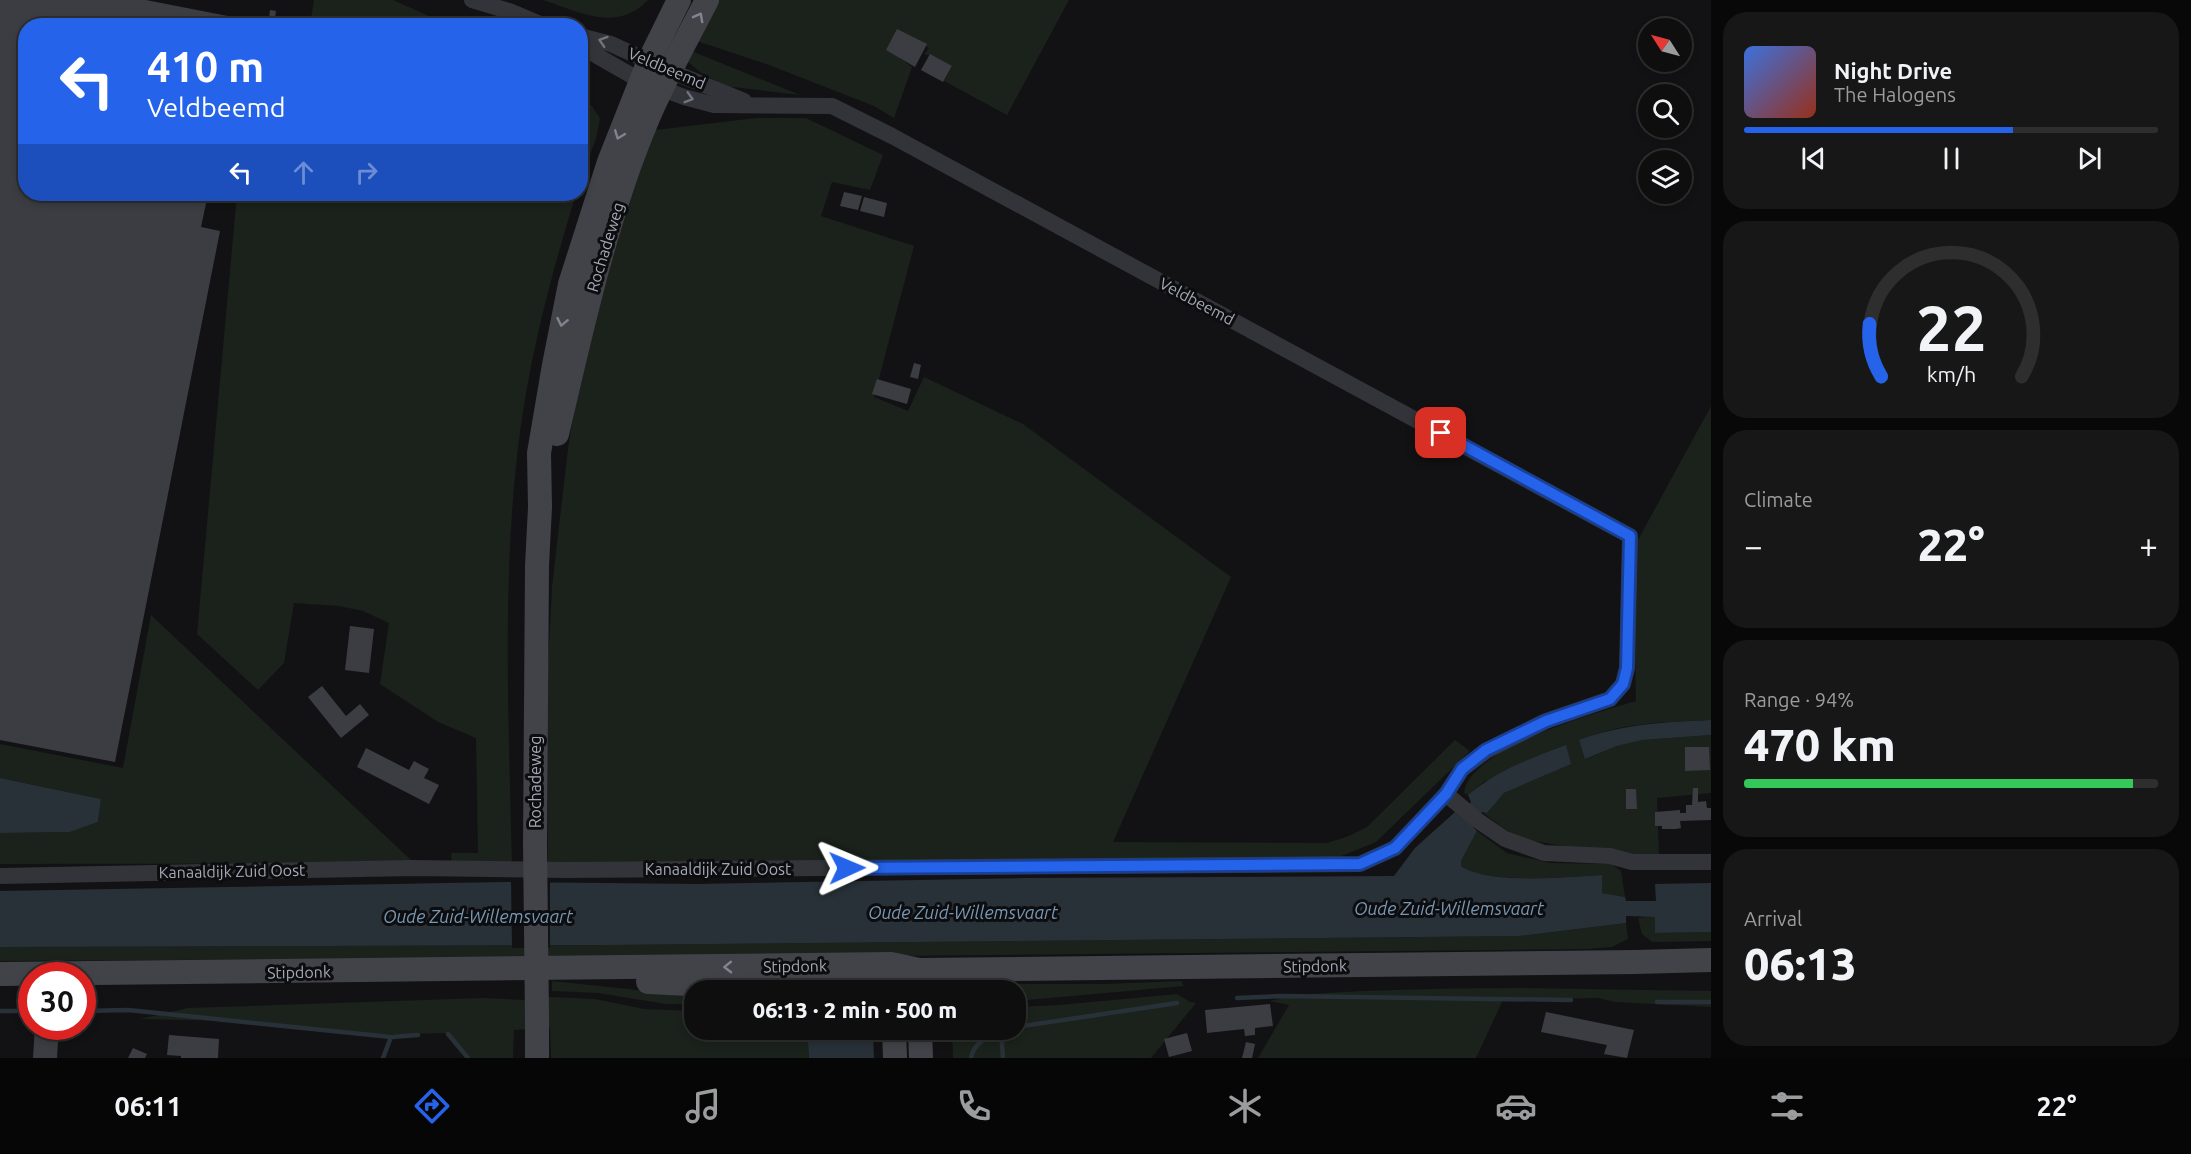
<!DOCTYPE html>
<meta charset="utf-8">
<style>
body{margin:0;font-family:Ubuntu,sans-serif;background:#171718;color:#f1f3f6;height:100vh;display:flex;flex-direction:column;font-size:22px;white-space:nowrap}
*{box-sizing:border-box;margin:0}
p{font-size:20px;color:#9b9c9e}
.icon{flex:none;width:33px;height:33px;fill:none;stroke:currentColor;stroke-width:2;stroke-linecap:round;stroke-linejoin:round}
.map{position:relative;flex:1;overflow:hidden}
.sheet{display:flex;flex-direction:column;gap:12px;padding:12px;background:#080808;width:480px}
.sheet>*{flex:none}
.guide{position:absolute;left:18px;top:18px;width:570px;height:183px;border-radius:24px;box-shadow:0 3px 9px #0003,0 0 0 2px #2e2e2f;background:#2563eb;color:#fff;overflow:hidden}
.needle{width:39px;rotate:306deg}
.fabs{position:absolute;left:1638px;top:18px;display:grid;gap:12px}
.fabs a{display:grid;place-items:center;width:54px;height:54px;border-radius:50%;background:#0e0e0f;box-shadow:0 3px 9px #0003,0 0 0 2px #2e2e2f;font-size:30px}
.speed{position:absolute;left:18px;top:962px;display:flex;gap:12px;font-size:30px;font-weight:700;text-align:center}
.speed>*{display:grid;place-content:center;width:78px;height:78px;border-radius:50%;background:#0e0e0f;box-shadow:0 3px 9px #0003,0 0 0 2px #2e2e2f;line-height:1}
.speed .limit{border:9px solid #d22;background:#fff;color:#111}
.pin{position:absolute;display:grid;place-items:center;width:51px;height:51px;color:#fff;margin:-26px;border-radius:12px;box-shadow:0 3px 9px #0006}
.me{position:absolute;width:66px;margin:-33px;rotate:89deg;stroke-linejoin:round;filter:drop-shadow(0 0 4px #0008)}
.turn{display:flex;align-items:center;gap:21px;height:126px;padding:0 30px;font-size:27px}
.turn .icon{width:78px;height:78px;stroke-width:2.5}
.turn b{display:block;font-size:42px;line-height:51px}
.lanes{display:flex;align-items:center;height:57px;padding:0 30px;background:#0003;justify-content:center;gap:30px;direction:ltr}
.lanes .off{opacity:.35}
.big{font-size:45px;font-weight:800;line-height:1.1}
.sheet .card{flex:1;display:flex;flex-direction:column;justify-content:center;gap:9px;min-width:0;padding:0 21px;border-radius:24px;background:#171718}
.sheet .dial{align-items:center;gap:0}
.dial svg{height:156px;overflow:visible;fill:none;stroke:#2e2e2f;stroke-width:7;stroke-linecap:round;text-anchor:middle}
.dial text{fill:#f1f3f6;stroke:none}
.song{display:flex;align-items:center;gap:18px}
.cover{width:72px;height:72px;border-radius:9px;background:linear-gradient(135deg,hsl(220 70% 55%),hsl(10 70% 35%))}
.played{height:6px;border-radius:3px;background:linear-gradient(90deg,#2563eb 65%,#2e2e2f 65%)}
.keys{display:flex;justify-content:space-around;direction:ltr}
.heat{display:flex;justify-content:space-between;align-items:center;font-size:33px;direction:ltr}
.charge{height:9px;border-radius:4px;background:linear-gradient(90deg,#34c759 94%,#2e2e2f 0)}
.trip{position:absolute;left:684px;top:980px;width:342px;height:60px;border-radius:24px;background:#0e0e0f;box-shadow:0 3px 9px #0003,0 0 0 2px #2e2e2f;font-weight:800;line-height:60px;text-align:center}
.tab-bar{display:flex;height:96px;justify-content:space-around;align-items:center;background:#060606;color:#9b9c9e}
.tab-bar .icon{width:42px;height:42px}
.tab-bar .on{color:#2563eb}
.tab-bar b{font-size:27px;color:#f1f3f6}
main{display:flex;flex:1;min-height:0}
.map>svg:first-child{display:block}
.green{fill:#1a221b}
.water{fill:#283138}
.pier{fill:#121214}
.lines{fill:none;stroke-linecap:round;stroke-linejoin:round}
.stream{stroke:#283138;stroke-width:4.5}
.building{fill:#3c3d42}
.minor{stroke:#333439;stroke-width:16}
.secondary{stroke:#414349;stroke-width:24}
.secondary-bridge{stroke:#414349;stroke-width:24}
.oneway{stroke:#818590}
.oneway2{stroke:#71747e}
.route-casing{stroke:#184099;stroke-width:15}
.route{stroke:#2563eb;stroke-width:10}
.labels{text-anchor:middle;stroke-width:6;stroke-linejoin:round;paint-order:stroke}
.street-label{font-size:16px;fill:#a3a9b6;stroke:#0d0d0f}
.water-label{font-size:18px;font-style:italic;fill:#7797b3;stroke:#0d0d0f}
</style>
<main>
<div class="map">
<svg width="1711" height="1058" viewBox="0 0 1711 1058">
<rect width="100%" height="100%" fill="#121214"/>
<g class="green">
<polygon points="314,0 393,0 449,25 310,25"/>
<path d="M 543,0 L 648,0 C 617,33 579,12 543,0 Z"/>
<polygon points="713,0 1069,0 1007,115 944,81 952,67 934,57 924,54 929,48 902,32 891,51 912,67 894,118 874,106 769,65 697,41"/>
<polygon points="689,50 800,95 725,86 700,72 687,61"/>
<polygon points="581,99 591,105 600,118 596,139 581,178"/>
<polygon points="756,118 806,118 883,155 870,190 832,182 821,216 914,246 874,397 908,411 924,377 1023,424 1231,577 1113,842 1327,843 1349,836 1367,827 1455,740 1470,751 1376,842 1339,857 548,869 547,681 550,627 552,587 568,449 578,383 609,258 655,130"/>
<path d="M 237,194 L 576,194 C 552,272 531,351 520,432 C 501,576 509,724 512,869 L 452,869 L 451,853 L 478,853 L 476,738 L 438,722 L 380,684 L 389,623 L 363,611 L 339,606 L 294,603 L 284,663 L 258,690 L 197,634 Z"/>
<path d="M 1711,406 L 1711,720 C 1667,722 1620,722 1579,741 L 1586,759 L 1617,746 L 1642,740 L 1711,735 L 1711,793 L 1657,798 L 1659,854 L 1632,854 L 1563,846 L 1517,838 L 1482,812 L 1487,813 L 1504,793 L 1548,774 L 1485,781 L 1468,795 L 1464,793 C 1468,749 1598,712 1636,701 L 1633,549 Z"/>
<polygon points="151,615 414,863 0,864 0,833 70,832 98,822 101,799 0,778 0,744 123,768"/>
<path d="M 1477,831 L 1507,853 L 1550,863 L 1611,864 L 1621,871 L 1625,897 L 1602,893 L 1601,875 C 1567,877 1488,885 1461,866 L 1461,861 Z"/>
<polygon points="1655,916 1656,933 1711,932 1711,941 1652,942 1642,934 1638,918"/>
<polygon points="1626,923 1628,939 1612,947 1589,949 885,956 0,961 0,947 607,945 1519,936"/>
<polygon points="552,981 694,996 694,1004 666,1004 598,993 552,991"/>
<polygon points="1181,981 1184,986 1016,1001 1016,990 948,990 966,984 1103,984"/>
<path d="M 1520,988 L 1711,991 L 1711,1007 L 1615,1002 L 1598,998 L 1503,1000 L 1476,1058 L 1258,1058 L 1289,1005 L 1270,1001 C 1300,993 1331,993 1362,991 C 1414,989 1467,988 1520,988 Z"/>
<polygon points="1177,994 1190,1002 1196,1003 1151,1058 953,1058 952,1029 1016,1029 1016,1007 1060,1005"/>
<polygon points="551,997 595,999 644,1009 694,1011 694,1029 820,1029 807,1030 809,1058 551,1058 550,1028 514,1030 513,1058 466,1058 449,1033 359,1035 236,1021 140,1019 188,1008 483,998 525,1000"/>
</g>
<g class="water">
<path d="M 1711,720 L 1711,735 L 1642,740 L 1617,746 L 1585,759 L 1579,740 C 1621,724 1666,722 1711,720 Z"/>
<path d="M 1566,745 L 1571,764 L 1504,793 L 1487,813 L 1482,812 L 1472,826 L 1477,831 L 1461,861 L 1461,866 C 1488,885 1568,877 1602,875 L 1602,893 L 1625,897 L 1626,901 L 1656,901 L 1655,884 L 1711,883 L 1711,932 L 1655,933 L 1655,917 L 1626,916 L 1626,923 L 1519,936 L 607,945 L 0,947 L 0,891 L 504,882 L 697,884 L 1025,878 L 1394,876 L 1415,848 L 1455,812 L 1460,816 L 1471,802 L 1468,795 C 1496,771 1531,758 1566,745 Z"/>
<polygon points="0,778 101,799 98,822 70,832 0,833"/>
<polygon points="807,1029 861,1029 873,1035 874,1058 809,1058"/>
</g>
<polygon class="pier" points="511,879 550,879 550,948 512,948"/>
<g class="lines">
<g class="stream">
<polyline points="1237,998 1282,996 1571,1000"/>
<polyline points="1657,1002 1711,1002"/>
<polyline points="0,1011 32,1011"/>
<polyline points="82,1011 128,1010 391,1037 383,1058"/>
<polyline points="1016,1027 1177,1003"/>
<polyline points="1001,1031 1003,1058"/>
<polyline points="448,1034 468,1058"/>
<polyline points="391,1037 418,1035"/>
<path d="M 971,1058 C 974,1040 992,1036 1006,1029"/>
</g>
</g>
<g class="building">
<polygon points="0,0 146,0 243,19 241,26 26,26 26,194 208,194 201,227 220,231 115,762 0,740"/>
<polygon points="270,10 276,11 274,26 268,26"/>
<polygon points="897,29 927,44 915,67 886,50"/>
<polygon points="930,54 952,66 943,82 921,70"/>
<polygon points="844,192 862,196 858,210 840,206"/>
<polygon points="864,197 887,203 884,217 860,211"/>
<polygon points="914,363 921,365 918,379 910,377"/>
<polygon points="877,379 911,389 907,404 872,394"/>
<polygon points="350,626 374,629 369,673 345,670"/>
<polygon points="322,686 346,716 360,704 369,715 341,738 308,697"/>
<polygon points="1685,747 1709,747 1710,770 1685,771"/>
<polygon points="366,748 409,770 414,761 429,769 424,778 439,785 429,804 357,767"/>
<polygon points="1693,788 1698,788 1698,802 1706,801 1707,808 1711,808 1711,820 1680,821 1681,828 1676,829 1662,829 1662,826 1655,826 1655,812 1680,810 1680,813 1686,813 1686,805 1692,805"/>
<polygon points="1626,789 1636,789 1637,809 1626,809"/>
<polygon points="1270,1004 1273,1026 1255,1028 1255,1035 1245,1036 1244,1029 1207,1033 1205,1010"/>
<polygon points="1546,1012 1634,1030 1627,1058 1604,1054 1607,1045 1541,1032"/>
<polygon points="35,1026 59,1027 57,1058 33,1058"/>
<polygon points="1187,1033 1192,1051 1169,1057 1164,1039"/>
<polygon points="169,1035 219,1039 218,1058 181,1058 181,1056 167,1055"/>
<polygon points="1246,1042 1255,1044 1252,1058 1242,1058"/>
<polygon points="133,1048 147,1054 145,1058 128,1058"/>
</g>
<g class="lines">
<g class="minor">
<polyline points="472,0 512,12 545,26"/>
<polyline points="580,36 611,44 670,71 744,101"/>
<polyline points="1446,794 1477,820 1505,839 1544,853 1610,856 1632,862 1711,862"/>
<polyline points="0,876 414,868 566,870 1360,864 1395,848 1446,794 1462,769 1486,751 1546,721 1610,699 1623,684 1627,668 1630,536 892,136 832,106 714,105 684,97 641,81 580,46"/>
</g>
<g class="secondary">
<path d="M 557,434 C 582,328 605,220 648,118 C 665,78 687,39 707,0"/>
<polyline points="535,844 537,566 540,507 539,453 554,365 570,284 609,162 649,61 679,0"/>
<polyline points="0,974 891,964 919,970 1635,962 1711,960"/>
<polyline points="648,982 730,986 892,982 919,970"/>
<polyline points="537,1017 537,1058"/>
<polyline points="894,1029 895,1058"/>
<polyline points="920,1029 921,1058"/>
</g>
<polyline class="secondary-bridge" points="535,844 537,1017"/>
</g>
<defs><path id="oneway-chevron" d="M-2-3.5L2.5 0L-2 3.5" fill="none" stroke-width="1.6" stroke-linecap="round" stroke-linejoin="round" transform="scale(1.5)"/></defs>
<g class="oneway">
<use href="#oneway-chevron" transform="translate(699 17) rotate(-62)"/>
<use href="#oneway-chevron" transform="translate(619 135) rotate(111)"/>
<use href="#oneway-chevron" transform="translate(562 322) rotate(102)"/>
<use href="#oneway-chevron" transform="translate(728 967) rotate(179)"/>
</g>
<g class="oneway2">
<use href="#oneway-chevron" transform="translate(603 41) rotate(-162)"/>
<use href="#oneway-chevron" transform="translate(689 98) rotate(16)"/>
</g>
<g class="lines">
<g class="route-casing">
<polyline id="route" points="847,868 1360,864 1395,848 1446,794 1462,769 1486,750 1546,721 1610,699 1623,684 1627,668 1630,536 1441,433"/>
</g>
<use href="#route" class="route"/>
</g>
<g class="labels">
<g class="street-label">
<text transform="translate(667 68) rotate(23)" y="6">Veldbeemd</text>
<text transform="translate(605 247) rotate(-73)" y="6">Rochadeweg</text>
<text transform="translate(1197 301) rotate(28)" y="6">Veldbeemd</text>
<text transform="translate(535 782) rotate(-90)" y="6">Rochadeweg</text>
<text x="718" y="875">Kanaaldijk Zuid Oost</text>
<text transform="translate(232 871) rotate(-1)" y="6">Kanaaldijk Zuid Oost</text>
<text transform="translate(795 966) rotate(-1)" y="6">Stipdonk</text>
<text transform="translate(1315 966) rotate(-1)" y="6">Stipdonk</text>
<text transform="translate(299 972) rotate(-1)" y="6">Stipdonk</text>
</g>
<g class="water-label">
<text x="1449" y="915">Oude Zuid-Willemsvaart</text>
<text x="963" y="919">Oude Zuid-Willemsvaart</text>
<text x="478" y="923">Oude Zuid-Willemsvaart</text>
</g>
</g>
</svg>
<div class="fabs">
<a><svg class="needle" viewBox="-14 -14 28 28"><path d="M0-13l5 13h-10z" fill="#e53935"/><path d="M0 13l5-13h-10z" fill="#9b9c9e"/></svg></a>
<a><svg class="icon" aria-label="search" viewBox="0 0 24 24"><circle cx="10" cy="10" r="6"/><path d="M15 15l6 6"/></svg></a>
<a><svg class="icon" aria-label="layers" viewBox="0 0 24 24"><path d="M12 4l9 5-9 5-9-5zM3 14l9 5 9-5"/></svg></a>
</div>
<div class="speed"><div class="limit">30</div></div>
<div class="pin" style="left:1441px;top:433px;background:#d93025"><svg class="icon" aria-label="arrive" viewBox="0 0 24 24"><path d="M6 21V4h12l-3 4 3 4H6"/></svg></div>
<svg class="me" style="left:847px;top:868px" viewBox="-20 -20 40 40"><path d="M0-17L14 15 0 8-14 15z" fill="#2563eb" stroke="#fff" stroke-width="4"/></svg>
<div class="trip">06:13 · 2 min · 500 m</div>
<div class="guide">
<div class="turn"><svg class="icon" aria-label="left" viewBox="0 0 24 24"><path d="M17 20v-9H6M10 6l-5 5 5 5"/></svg><div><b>410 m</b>Veldbeemd</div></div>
<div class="lanes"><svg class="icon" aria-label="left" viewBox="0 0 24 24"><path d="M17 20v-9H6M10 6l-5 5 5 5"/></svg><svg class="icon off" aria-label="ahead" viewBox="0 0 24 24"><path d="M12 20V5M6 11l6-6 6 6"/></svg><svg class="icon off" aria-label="right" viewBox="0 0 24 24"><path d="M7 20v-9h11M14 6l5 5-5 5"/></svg></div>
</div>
</div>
<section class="sheet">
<div class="card">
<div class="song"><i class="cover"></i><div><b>Night Drive</b><p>The Halogens</p></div></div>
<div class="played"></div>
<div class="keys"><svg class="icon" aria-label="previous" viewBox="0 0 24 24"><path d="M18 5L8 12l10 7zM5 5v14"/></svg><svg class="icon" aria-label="pause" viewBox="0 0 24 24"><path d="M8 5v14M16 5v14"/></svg><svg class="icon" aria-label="next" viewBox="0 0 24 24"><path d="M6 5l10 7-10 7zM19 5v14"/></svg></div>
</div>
<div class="card dial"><svg viewBox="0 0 100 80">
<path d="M14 69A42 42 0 1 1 86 69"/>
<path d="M14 69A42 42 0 0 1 8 42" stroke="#2563eb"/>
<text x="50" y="56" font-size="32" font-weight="700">22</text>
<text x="50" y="72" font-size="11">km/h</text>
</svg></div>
<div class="card"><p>Climate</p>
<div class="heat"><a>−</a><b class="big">22°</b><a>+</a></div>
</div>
<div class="card"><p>Range · 94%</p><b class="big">470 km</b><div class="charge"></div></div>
<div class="card"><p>Arrival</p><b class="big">06:13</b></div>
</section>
</main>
<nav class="tab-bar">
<b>06:11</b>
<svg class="icon on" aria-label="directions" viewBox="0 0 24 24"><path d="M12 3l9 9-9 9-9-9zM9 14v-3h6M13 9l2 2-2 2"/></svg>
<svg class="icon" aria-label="music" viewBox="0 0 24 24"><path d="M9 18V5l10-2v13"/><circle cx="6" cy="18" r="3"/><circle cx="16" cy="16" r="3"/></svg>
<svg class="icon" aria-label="phone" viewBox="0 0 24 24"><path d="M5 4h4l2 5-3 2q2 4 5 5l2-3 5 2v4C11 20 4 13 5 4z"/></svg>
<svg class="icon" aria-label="climate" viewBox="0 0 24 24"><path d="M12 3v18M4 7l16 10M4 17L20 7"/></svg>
<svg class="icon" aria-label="car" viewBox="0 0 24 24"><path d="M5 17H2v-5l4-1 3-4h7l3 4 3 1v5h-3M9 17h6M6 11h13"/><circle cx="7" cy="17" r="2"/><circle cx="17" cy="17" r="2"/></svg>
<svg class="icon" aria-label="filters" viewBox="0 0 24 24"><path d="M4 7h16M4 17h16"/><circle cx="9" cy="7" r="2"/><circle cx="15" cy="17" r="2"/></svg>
<b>22°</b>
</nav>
